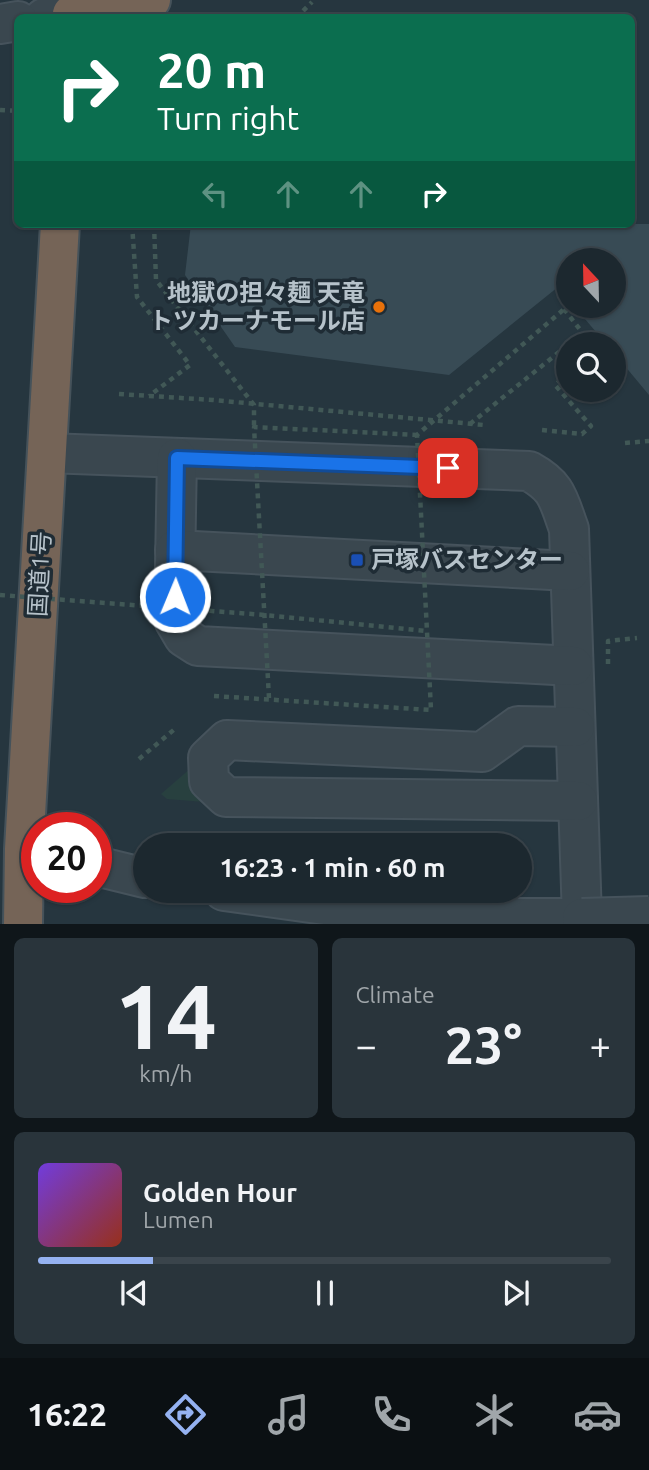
<!DOCTYPE html>
<meta charset="utf-8">
<style>
body{margin:0;font-family:Ubuntu,"Noto Sans JP",sans-serif;background:#29343b;color:#f1f3f6;height:100vh;display:flex;flex-direction:column;font-size:26px;white-space:nowrap}
*{box-sizing:border-box;margin:0}
p{font-size:23px;color:#a0a6aa}
.icon{flex:none;width:38px;height:38px;fill:none;stroke:currentColor;stroke-width:2;stroke-linecap:round;stroke-linejoin:round}
.map{position:relative;height:924px;overflow:hidden}
.side{display:flex;flex-direction:column;gap:14px;padding:14px;background:#0f161a;flex:1}
.side>*{flex:none}
.hud{position:absolute;left:14px;top:14px;width:621px;height:214px;border-radius:10px;box-shadow:0 2px 5px #0004,0 0 0 2px #3a444b;background:#0b6e4f;color:#fff;overflow:hidden}
.needle{width:46px;rotate:338deg}
.buttons{position:absolute;left:556px;top:248px;display:grid;gap:14px}
.buttons a{display:grid;place-items:center;width:70px;height:70px;border-radius:50%;background:#1c282f;box-shadow:0 2px 5px #0004,0 0 0 2px #3a444b;font-size:35px}
.speed{position:absolute;left:21px;top:812px;display:flex;gap:14px;font-size:35px;font-weight:700;text-align:center}
.speed>*{display:grid;place-content:center;width:91px;height:91px;border-radius:50%;background:#1c282f;box-shadow:0 2px 5px #0004,0 0 0 2px #3a444b;line-height:1}
.speed .limit{border:10px solid #d22;background:#fff;color:#111}
.pin{position:absolute;display:grid;place-items:center;width:60px;height:60px;color:#fff;margin:-30px;border-radius:14px;box-shadow:0 4px 10px #0006}
.me{position:absolute;width:77px;margin:-38px;rotate:1deg;stroke-linejoin:round;filter:drop-shadow(0 0 5px #0008)}
.turn{display:flex;align-items:center;gap:24px;height:147px;padding:0 28px;font-size:32px}
.turn .icon{width:91px;height:91px;stroke-width:2.5}
.turn b{display:block;font-size:49px;line-height:60px}
.lanes{display:flex;align-items:center;height:66px;padding:0 28px;background:#0003;justify-content:center;gap:35px;direction:ltr}
.lanes .off{opacity:.35}
.big{font-size:52px;font-weight:700;line-height:1.1}
.side .tile{flex:1;display:flex;flex-direction:column;justify-content:center;gap:10px;min-width:0;padding:0 24px;border-radius:10px;background:#29343b}
.side .dial{align-items:center;gap:0}
.dial b{font-size:91px;line-height:1}
.song{display:flex;align-items:center;gap:21px}
.cover{width:84px;height:84px;border-radius:10px;background:linear-gradient(135deg,hsl(260 70% 55%),hsl(10 70% 35%))}
.played{height:7px;border-radius:4px;background:linear-gradient(90deg,#95b2f1 20%,#3a444b 20%)}
.keys{display:flex;justify-content:space-around;direction:ltr}
.heat{display:flex;justify-content:space-between;align-items:center;font-size:38px;direction:ltr}
.side .tiles{flex:1;display:grid;gap:14px;grid-template-columns:1fr 1fr}
.tile:last-child{grid-column:span 2}
.trip{position:absolute;left:133px;top:833px;width:399px;height:70px;border-radius:35px;background:#1c282f;box-shadow:0 2px 5px #0004,0 0 0 2px #3a444b;font-weight:700;line-height:70px;text-align:center}
.dock{display:flex;height:112px;justify-content:space-around;align-items:center;background:#0b1013;color:#a0a6aa}
.dock .icon{width:49px;height:49px}
.dock .selected{color:#95b2f1}
.dock b{font-size:32px;color:#f1f3f6}
.map>svg:first-child{display:block}
.green{fill:#28403f}
.building{fill:#384b55}
.lines{fill:none;stroke-linecap:round;stroke-linejoin:round}
.minor-casing{stroke:#46535c;stroke-width:42}
.highway-casing{stroke:#45525a;stroke-width:42}
.path{stroke:#415856;stroke-width:4.5;stroke-dasharray:5 5;stroke-linecap:butt}
.minor{stroke:#3a474f;stroke-width:38}
.highway{stroke:#756457;stroke-width:38}
.minor-bridge-casing{stroke:#46535c;stroke-width:42;stroke-linecap:butt}
.path-bridge{stroke:#415856;stroke-width:4.5;stroke-dasharray:5 5;stroke-linecap:butt}
.minor-bridge{stroke:#3a474f;stroke-width:38}
.route-casing{stroke:#114b97;stroke-width:18}
.route{stroke:#1a73e8;stroke-width:12}
.food-dot{fill:#e8710a;stroke:#1f2c35;stroke-width:2.5}
.transit-dot{fill:#1a4fb4;stroke:#1f2c35;stroke-width:2.5}
.labels{text-anchor:middle;stroke-width:7;stroke-linejoin:round;paint-order:stroke}
.poi-label{font-size:24px;font-weight:bold;fill:#b6c2ca;stroke:#1f2c35;text-anchor:end}
.street-label{font-size:24px;fill:#b6c2ca;stroke:#1f2c35}
</style>
<div class="map">
<svg width="649" height="924" viewBox="0 0 649 924">
<rect width="100%" height="100%" fill="#26363f"/>
<polygon class="green" points="191,768 217,803 167,799 161,794"/>
<polygon class="building" points="191,224 649,224 649,395 614,353 614,345 607,345 574,306 614,306 614,261 569,261 569,300 558,287 449,375 235,347 185,275"/>
<g class="lines">
<g class="minor-casing">
<g id="minor">
<polyline points="44,18 72,14 73,0"/>
<polyline points="0,24 18,21"/>
<path d="M 47,453 L 529,471 C 558,487 558,499 569,529 L 582,918 L 482,918 L 347,908 L 224,891"/>
<polyline points="177,458 174,620 184,637 198,646 573,666"/>
<polyline points="175,550 570,571"/>
<polyline points="575,727 518,726 482,752 227,740 208,758 209,781 226,797 578,801"/>
<polyline points="96,866 145,878"/>
</g>
</g>
<g class="highway-casing">
<g id="highway">
<polyline points="72,18 72,14 128,6 151,0"/>
<polyline points="23,924 24,849 60,224"/>
</g>
</g>
<g class="path">
<polyline points="296,18 312,2"/>
<polyline points="0,110 18,111"/>
<polyline points="132,224 137,297 190,365 149,396"/>
<polyline points="119,394 213,400 484,425"/>
<polyline points="470,424 569,344"/>
<polyline points="542,430 582,434 591,426 555,385 569,373"/>
<polyline points="625,443 649,441"/>
<polyline points="139,759 176,728"/>
</g>
<use href="#minor" class="minor"/>
<use href="#highway" class="highway"/>
<g class="minor-bridge-casing">
<polyline id="minor-bridge" points="582,918 649,916"/>
</g>
<g class="path-bridge">
<polyline points="154,224 156,280 254,405 254,427"/>
<polyline points="564,309 592,345"/>
<polyline points="0,595 265,615 426,631"/>
<polyline points="608,664 608,641 637,638"/>
<polyline points="214,696 431,710 417,435 569,305"/>
<polyline points="269,698 254,427 417,435"/>
</g>
<use href="#minor-bridge" class="minor-bridge"/>
</g>
<g class="lines">
<g class="route-casing">
<polyline id="route" points="175,597 177,458 448,468"/>
</g>
<use href="#route" class="route"/>
</g>
<circle class="food-dot" cx="379" cy="307" r="7"/>
<rect class="transit-dot" x="350" y="553" width="14" height="14" rx="3.5"/>
<g class="labels">
<g class="poi-label">
<text x="365" y="301">地獄の担々麺 天竜<tspan x="365" dy="28">トツカーナモール店</tspan></text>
<text x="371" y="568" text-anchor="start">戸塚バスセンター</text>
</g>
<g class="street-label">
<text transform="translate(40 574) rotate(-87)" y="8">国道1号</text>
</g>
</g>
</svg>
<div class="buttons">
<a><svg class="needle" viewBox="-14 -14 28 28"><path d="M0-13l5 13h-10z" fill="#e53935"/><path d="M0 13l5-13h-10z" fill="#a0a6aa"/></svg></a>
<a><svg class="icon" aria-label="search" viewBox="0 0 24 24"><circle cx="10" cy="10" r="6"/><path d="M15 15l6 6"/></svg></a>
</div>
<div class="speed"><div class="limit">20</div></div>
<div class="pin" style="left:448px;top:468px;background:#d93025"><svg class="icon" aria-label="arrive" viewBox="0 0 24 24"><path d="M6 21V4h12l-3 4 3 4H6"/></svg></div>
<svg class="me" style="left:175px;top:597px" viewBox="-20 -20 40 40"><circle r="17" fill="#1a73e8" stroke="#fff" stroke-width="3"/><path d="M0-11L8 9 0 5-8 9z" fill="#fff"/></svg>
<div class="trip">16:23 · 1 min · 60 m</div>
<div class="hud">
<div class="turn"><svg class="icon" aria-label="right" viewBox="0 0 24 24"><path d="M7 20v-9h11M14 6l5 5-5 5"/></svg><div><b>20 m</b>Turn right</div></div>
<div class="lanes"><svg class="icon off" aria-label="left" viewBox="0 0 24 24"><path d="M17 20v-9H6M10 6l-5 5 5 5"/></svg><svg class="icon off" aria-label="ahead" viewBox="0 0 24 24"><path d="M12 20V5M6 11l6-6 6 6"/></svg><svg class="icon off" aria-label="ahead" viewBox="0 0 24 24"><path d="M12 20V5M6 11l6-6 6 6"/></svg><svg class="icon" aria-label="right" viewBox="0 0 24 24"><path d="M7 20v-9h11M14 6l5 5-5 5"/></svg></div>
</div>
</div>
<section class="side">
<div class="tiles">
<div class="tile dial"><b>14</b><p>km/h</p></div>
<div class="tile"><p>Climate</p>
<div class="heat"><a>−</a><b class="big">23°</b><a>+</a></div>
</div>
<div class="tile">
<div class="song"><i class="cover"></i><div><b>Golden Hour</b><p>Lumen</p></div></div>
<div class="played"></div>
<div class="keys"><svg class="icon" aria-label="previous" viewBox="0 0 24 24"><path d="M18 5L8 12l10 7zM5 5v14"/></svg><svg class="icon" aria-label="pause" viewBox="0 0 24 24"><path d="M8 5v14M16 5v14"/></svg><svg class="icon" aria-label="next" viewBox="0 0 24 24"><path d="M6 5l10 7-10 7zM19 5v14"/></svg></div>
</div>
</div>
</section>
<nav class="dock">
<b>16:22</b>
<svg class="icon selected" aria-label="directions" viewBox="0 0 24 24"><path d="M12 3l9 9-9 9-9-9zM9 14v-3h6M13 9l2 2-2 2"/></svg>
<svg class="icon" aria-label="music" viewBox="0 0 24 24"><path d="M9 18V5l10-2v13"/><circle cx="6" cy="18" r="3"/><circle cx="16" cy="16" r="3"/></svg>
<svg class="icon" aria-label="phone" viewBox="0 0 24 24"><path d="M5 4h4l2 5-3 2q2 4 5 5l2-3 5 2v4C11 20 4 13 5 4z"/></svg>
<svg class="icon" aria-label="climate" viewBox="0 0 24 24"><path d="M12 3v18M4 7l16 10M4 17L20 7"/></svg>
<svg class="icon" aria-label="car" viewBox="0 0 24 24"><path d="M5 17H2v-5l4-1 3-4h7l3 4 3 1v5h-3M9 17h6M6 11h13"/><circle cx="7" cy="17" r="2"/><circle cx="17" cy="17" r="2"/></svg>
</nav>
